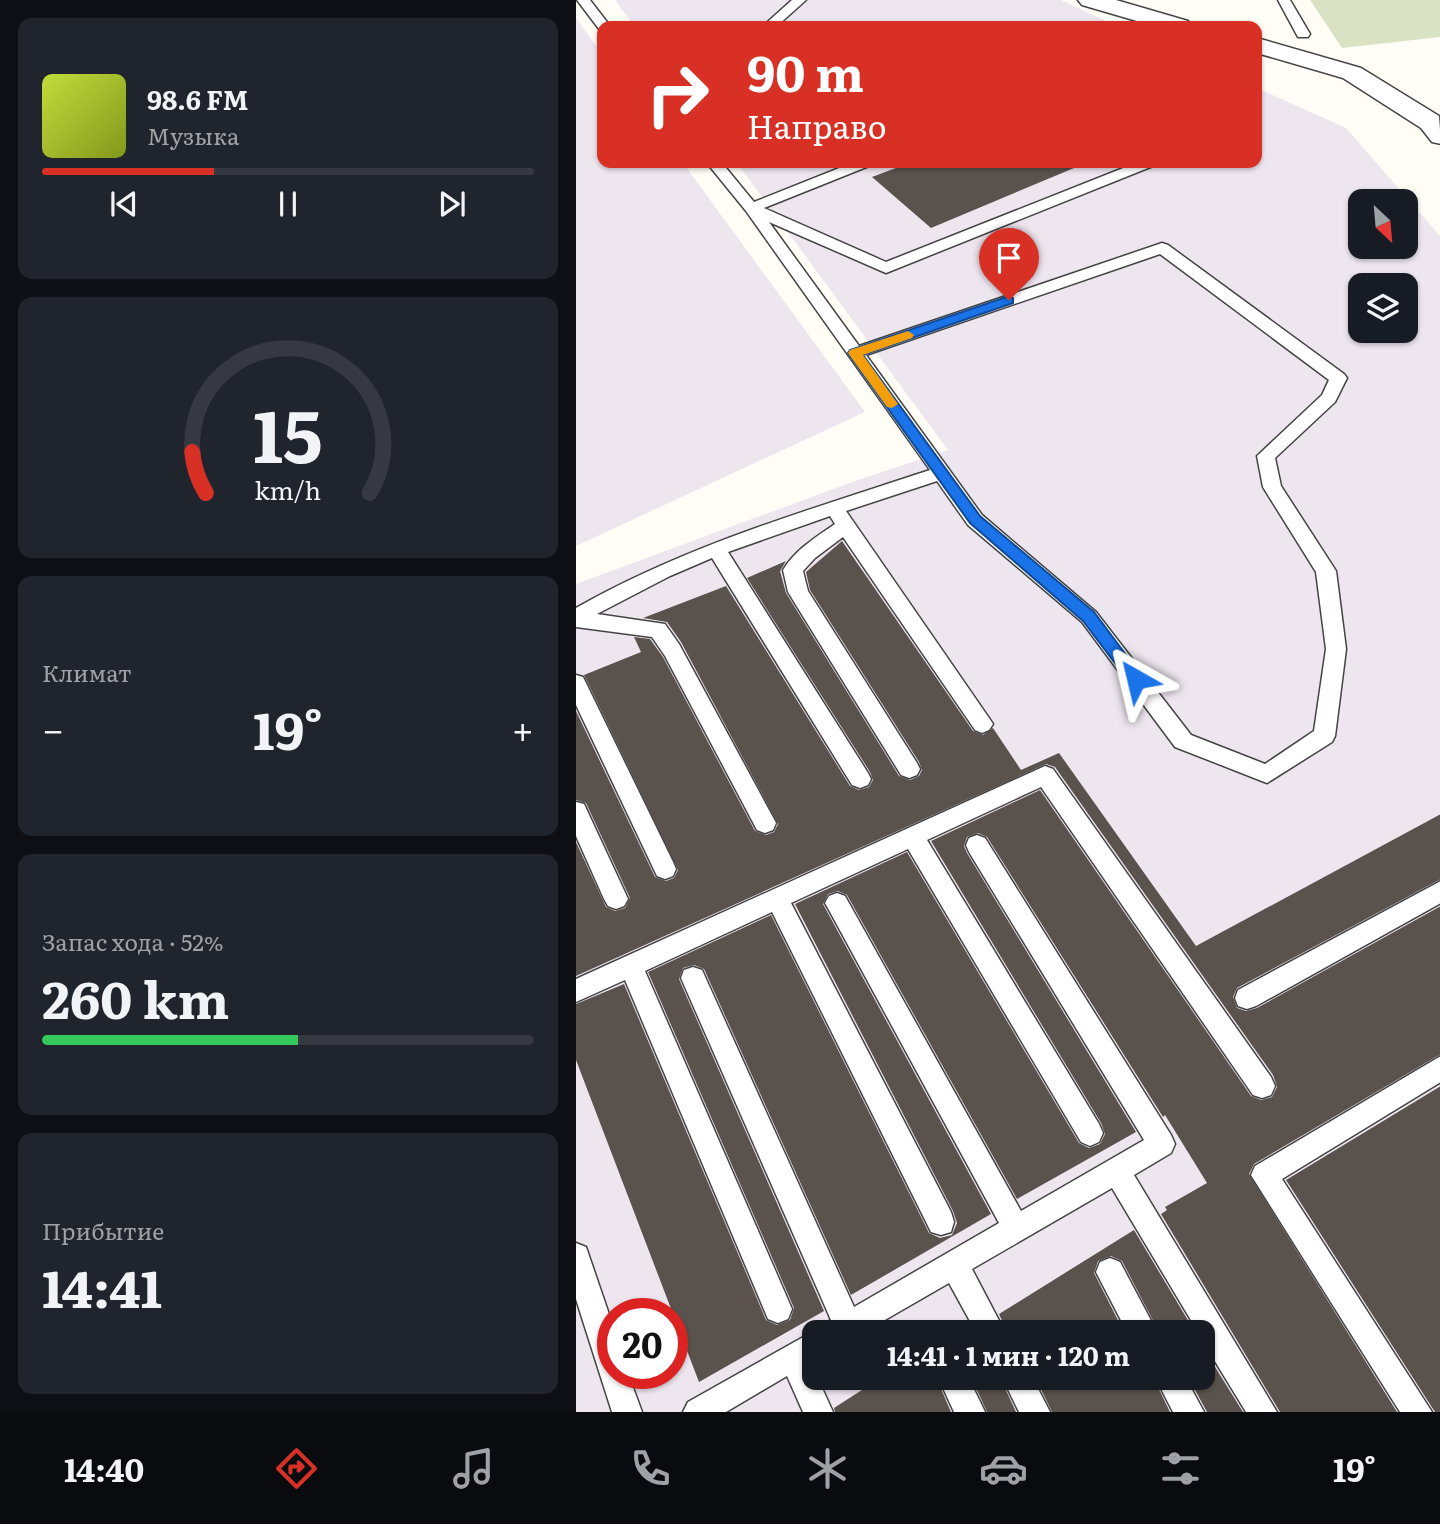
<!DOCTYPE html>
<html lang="ru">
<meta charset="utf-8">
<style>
body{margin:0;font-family:Literata,serif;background:#20242c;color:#f1f3f6;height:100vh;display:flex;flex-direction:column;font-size:26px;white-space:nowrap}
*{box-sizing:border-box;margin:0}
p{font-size:23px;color:#9ea1a6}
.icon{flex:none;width:38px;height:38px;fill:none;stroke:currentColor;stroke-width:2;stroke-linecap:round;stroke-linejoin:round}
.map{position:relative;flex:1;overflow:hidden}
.side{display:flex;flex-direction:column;gap:18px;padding:18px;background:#0d0f14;width:576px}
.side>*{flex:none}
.top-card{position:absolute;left:21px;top:21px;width:665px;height:147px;border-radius:14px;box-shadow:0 2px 5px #0004;background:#d93025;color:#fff;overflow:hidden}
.needle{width:46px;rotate:154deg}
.fabs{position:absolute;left:772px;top:189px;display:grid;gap:14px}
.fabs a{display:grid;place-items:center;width:70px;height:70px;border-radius:14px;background:#171b24;box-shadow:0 2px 5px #0004;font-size:35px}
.speed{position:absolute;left:21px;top:1298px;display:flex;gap:14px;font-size:35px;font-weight:700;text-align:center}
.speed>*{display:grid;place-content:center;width:91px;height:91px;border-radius:50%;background:#171b24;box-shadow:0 2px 5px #0004;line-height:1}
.speed .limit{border:10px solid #d22;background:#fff;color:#111}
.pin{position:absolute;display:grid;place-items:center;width:60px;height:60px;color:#fff;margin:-72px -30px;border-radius:50% 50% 50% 0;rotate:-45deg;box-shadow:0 0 7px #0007}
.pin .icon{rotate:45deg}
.me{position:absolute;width:77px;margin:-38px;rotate:323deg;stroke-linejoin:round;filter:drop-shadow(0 0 5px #0008)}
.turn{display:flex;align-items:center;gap:24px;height:147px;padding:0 35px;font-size:32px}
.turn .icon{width:91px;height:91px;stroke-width:2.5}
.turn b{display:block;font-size:49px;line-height:60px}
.big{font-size:52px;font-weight:700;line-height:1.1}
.side .tile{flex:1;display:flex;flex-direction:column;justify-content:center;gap:10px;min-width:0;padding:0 24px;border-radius:14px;background:#20242c}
.side .dial{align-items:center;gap:0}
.dial svg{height:182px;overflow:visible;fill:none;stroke:#363941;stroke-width:7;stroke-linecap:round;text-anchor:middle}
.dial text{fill:#f1f3f6;stroke:none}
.song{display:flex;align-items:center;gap:21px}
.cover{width:84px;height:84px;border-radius:10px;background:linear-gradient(135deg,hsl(70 70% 55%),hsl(70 70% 35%))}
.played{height:7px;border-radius:4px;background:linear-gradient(90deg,#d93025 35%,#363941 35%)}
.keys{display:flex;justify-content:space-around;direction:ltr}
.heat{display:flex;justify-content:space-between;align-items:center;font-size:38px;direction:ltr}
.charge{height:10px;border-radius:5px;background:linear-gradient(90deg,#34c759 52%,#363941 0)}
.trip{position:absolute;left:226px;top:1320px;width:413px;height:70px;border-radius:14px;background:#171b24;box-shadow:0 2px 5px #0004;font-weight:700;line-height:70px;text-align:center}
.dock{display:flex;height:112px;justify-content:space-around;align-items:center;background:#090b0e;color:#9ea1a6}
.dock .icon{width:49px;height:49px}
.dock .on{color:#d93025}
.dock b{font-size:32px;color:#f1f3f6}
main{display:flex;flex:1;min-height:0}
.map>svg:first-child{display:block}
.industrial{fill:#eee6ef;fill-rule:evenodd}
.cemetery{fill:#d9e3c4}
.building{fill:#5a524d}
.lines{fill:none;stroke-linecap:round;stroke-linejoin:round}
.service-casing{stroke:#444;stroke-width:3}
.minor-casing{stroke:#444;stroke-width:3}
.service{fill:#fff;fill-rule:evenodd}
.minor{fill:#fff;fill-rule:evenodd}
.route{fill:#1a73e8;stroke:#114b97;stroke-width:2}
.slow{fill:#f59e0b}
</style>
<main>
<section class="side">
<div class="tile">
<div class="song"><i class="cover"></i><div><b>98.6 FM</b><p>Музыка</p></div></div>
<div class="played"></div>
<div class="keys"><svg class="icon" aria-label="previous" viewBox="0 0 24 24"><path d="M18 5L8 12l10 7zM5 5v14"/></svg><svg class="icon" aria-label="pause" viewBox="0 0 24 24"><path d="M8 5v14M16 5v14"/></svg><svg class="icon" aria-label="next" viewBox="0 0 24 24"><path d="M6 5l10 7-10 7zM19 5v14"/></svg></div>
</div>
<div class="tile dial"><svg viewBox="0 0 100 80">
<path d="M14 69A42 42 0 1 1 86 69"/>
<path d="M14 69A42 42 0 0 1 8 51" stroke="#d93025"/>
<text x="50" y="56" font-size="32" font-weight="700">15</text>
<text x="50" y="72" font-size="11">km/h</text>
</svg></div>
<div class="tile"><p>Климат</p>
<div class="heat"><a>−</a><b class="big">19°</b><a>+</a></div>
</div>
<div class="tile"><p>Запас хода · 52%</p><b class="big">260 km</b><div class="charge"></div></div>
<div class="tile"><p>Прибытие</p><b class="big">14:41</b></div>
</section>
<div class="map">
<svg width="865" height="1412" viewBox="0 0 865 1412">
<rect width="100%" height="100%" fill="#fffdf5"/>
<g class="industrial">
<polygon points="39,0 485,0 541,26 58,26"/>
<polygon points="0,18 26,54 26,163 107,163 289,412 0,546"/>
<path d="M 681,88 L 770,128 L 864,236 L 864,1412 L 0,1412 L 0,584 L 279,481 L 372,450 L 161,163 L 681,163 ZM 784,201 L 830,201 L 830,247 L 784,247 ZM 784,285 L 830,285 L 830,331 L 784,331 ZM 37,1314 L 96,1314 L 96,1374 L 37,1374 ZM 238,1332 L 626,1332 L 626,1377 L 238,1377 Z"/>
</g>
<polygon class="cemetery" points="734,0 864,0 864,37 766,48"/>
<g class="building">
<polygon points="333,163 510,163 355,228 296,177"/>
<polygon points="266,541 397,731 407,735 417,728 445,770 483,753 620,946 865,814 865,879 661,988 657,997 661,1008 670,1011 681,1008 865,906 865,1054 678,1164 673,1174 821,1412 704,1412 585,1214 591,1210 589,1207 631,1183 589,1115 587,1117 411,837 402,833 391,837 388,846 391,853 560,1132 441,1199 271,895 262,891 252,894 247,904 415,1214 275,1295 128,969 118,965 107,968 103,979 248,1311 123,1382 0,1060 0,1004 48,984 190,1320 201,1325 214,1320 218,1308 72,972 195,915 353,1233 364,1238 376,1235 381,1223 377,1211 219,904 331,852 503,1143 513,1148 524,1144 529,1134 525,1123 355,841 464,790 675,1096 685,1100 696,1097 701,1087 697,1075 479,767 470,764 0,976 0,842 30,907 39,911 49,908 54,898 10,803 0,800 0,711 79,877 90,881 98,878 102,870 8,675 65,652 58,637 74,639 87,657 179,831 190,835 198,832 202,824 105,642 91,622 67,618 150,586 274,786 283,790 293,787 297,780 294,772 171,578 210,561 204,571 210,593 323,776 334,780 343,776 346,770 343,762 234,590 230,572"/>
<polygon points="865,1086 865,1412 859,1412 710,1180"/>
<polygon points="558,1230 619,1332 583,1332 546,1261 535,1256 522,1261 518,1273 548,1332 431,1332 423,1314"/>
<polygon points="626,1346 667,1412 631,1412 612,1377 626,1377"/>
<polygon points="306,1377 360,1377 375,1412 259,1412 258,1408"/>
<polygon points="395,1377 424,1377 440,1412 411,1412"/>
<polygon points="459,1377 577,1377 594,1412 476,1412"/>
</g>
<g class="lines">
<g class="service-casing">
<g id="service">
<polygon points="1,0 14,0 34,26 23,29"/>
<polygon points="216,0 230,0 201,26 187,26"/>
<polygon points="702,0 714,0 734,34 732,37 722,37"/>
<path d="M 131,163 L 146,163 L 178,202 L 276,163 L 295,163 L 293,166 L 188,208 L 310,262 L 560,163 L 579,163 L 577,166 L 310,273 L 193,222 L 283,346 L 586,243 L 592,245 L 768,374 L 771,378 L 759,402 L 699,458 L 705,486 L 760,571 L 770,649 L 759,736 L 756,742 L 691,783 L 599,747 L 506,622 L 392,525 L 361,481 L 270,511 L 413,718 L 417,724 L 413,730 L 406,733 L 399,730 L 267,537 L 239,558 L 227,571 L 232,591 L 341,763 L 344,769 L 341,775 L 333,778 L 325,775 L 212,592 L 207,570 C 219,550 240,537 259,524 L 254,516 L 152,552 L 292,773 L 295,779 L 292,785 L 284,788 L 276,785 L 136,558 L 94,576 L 21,614 L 89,624 L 103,644 L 200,823 L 197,830 L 189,833 L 181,830 L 89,656 L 76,637 L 0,627 L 0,608 C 111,545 233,510 354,470 L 170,211 ZM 584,254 L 753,380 L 746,395 L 681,456 L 687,487 L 740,572 L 750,649 L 738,731 L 689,764 L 615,735 L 520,612 L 406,515 L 290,355 Z"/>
<polygon points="0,675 7,677 97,862 100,869 97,876 89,879 81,876 0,705"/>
<polygon points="469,766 477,769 695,1077 699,1086 695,1095 686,1098 677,1095 465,787 351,840 523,1124 527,1133 523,1142 514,1146 505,1142 332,849 215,903 375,1212 378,1222 375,1232 365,1235 355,1232 196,912 69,971 216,1309 212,1319 202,1323 192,1319 49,980 0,1002 0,979"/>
<polygon points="0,802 8,804 52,899 48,906 40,909 32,906 28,899 0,836"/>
<polygon points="401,835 409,838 595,1135 599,1144 595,1153 558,1175 701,1412 670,1412 626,1340 626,1332 622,1332 536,1188 396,1269 429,1332 400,1332 373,1283 288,1332 247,1332 251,1322 255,1320 105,978 108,970 117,967 126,970 278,1307 423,1223 253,910 249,903 253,896 261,893 269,896 445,1211 568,1140 393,852 390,845 393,838"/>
<polygon points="865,881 865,903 680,1006 671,1009 662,1006 659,998 662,990"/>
<polygon points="865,1056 865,1082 706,1179 856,1412 824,1412 675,1175 679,1166"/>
<polygon points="0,1243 10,1247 37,1326 37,1374 52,1374 66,1412 36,1412 0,1299"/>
<polygon points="534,1258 544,1262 581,1332 551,1332 520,1272 524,1262"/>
<polygon points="238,1331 240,1332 238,1332 238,1361 234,1363 238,1377 241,1377 257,1412 227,1412 211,1376 150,1412 107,1412 112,1402"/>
<polygon points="362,1377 392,1377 409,1412 378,1412"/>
<polygon points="426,1377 456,1377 474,1412 443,1412"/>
<polygon points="579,1377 609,1377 628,1412 597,1412"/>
</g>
</g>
<g class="minor-casing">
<g id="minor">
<polygon points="502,0 540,0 612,21 615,26 578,26 506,5"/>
<polygon points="681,38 785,68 863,116 865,144 856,142 845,128 767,78 681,53"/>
</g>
</g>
<use href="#service" class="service"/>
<use href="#minor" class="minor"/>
</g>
<polygon class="route" points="433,296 437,298 437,303 287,355 404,516 518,612 565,675 568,679 565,683 554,683 507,621 394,523 272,353 274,350"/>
<polygon class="slow" points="332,331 338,335 336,338 287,355 322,404 316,408 311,407 272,353 274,350"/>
</svg>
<div class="fabs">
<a><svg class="needle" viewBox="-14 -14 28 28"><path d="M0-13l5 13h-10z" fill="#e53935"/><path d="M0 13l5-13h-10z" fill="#9ea1a6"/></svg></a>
<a><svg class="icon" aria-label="layers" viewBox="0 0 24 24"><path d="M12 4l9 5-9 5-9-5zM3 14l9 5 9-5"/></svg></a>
</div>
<div class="speed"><div class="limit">20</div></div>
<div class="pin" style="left:433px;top:300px;background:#d93025"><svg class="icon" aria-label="arrive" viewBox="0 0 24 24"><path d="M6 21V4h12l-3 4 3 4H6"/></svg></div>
<svg class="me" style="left:560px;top:679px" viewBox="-20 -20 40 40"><path d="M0-17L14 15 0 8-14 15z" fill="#1a73e8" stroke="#fff" stroke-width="4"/></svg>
<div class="trip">14:41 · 1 мин · 120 m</div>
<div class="top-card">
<div class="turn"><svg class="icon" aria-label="right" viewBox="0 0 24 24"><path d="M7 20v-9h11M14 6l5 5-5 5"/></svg><div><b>90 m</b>Направо</div></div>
</div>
</div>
</main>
<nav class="dock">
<b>14:40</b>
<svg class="icon on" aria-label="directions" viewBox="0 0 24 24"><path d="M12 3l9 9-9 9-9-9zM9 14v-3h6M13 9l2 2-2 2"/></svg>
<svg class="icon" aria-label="music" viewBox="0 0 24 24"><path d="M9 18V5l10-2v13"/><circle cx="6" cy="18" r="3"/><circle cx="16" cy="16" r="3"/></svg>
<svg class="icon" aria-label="phone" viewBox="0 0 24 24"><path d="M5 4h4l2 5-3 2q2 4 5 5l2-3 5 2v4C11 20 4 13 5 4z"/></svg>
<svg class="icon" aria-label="climate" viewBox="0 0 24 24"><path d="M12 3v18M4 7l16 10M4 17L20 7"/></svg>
<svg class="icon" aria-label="car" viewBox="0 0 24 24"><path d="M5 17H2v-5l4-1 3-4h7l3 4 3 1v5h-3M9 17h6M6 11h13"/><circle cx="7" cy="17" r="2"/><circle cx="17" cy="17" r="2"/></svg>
<svg class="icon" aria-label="filters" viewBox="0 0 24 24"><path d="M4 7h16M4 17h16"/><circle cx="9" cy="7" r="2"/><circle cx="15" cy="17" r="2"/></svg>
<b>19°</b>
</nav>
